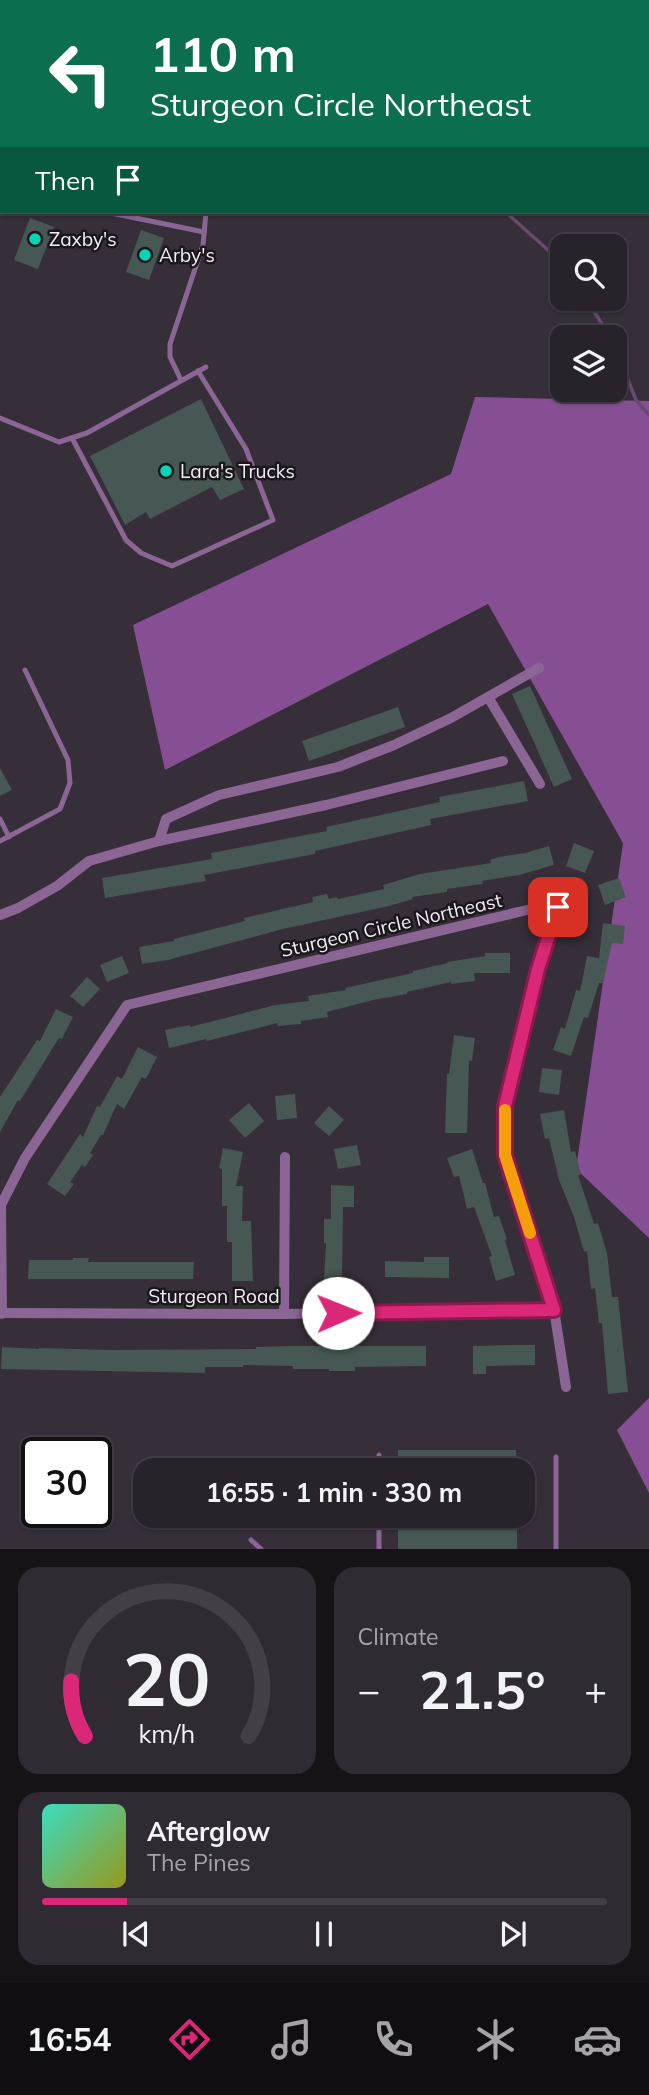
<!DOCTYPE html>
<meta charset="utf-8">
<style>
body{margin:0;font-family:Mulish,sans-serif;background:#302a32;color:#f1f3f6;height:100vh;display:flex;flex-direction:column;font-size:26px;white-space:nowrap}
*{box-sizing:border-box;margin:0}
p{font-size:23px;color:#a5a4a8}
.icon{flex:none;width:38px;height:38px;fill:none;stroke:currentColor;stroke-width:2;stroke-linecap:round;stroke-linejoin:round}
.map{position:relative;height:1549px;overflow:hidden}
.details{display:flex;flex-direction:column;gap:18px;padding:18px;background:#161317;flex:1}
.details>*{flex:none}
.banner{position:absolute;left:0px;top:0px;width:649px;height:214px;box-shadow:0 2px 5px #0004,0 0 0 2px #443f47;background:#0b6e4f;color:#fff;overflow:hidden}
.buttons{position:absolute;left:550px;top:234px;display:grid;gap:14px}
.buttons a{display:grid;place-items:center;width:77px;height:77px;border-radius:14px;background:#28222a;box-shadow:0 2px 5px #0004,0 0 0 2px #443f47;font-size:35px}
.speed{position:absolute;left:21px;top:1437px;display:flex;gap:14px;font-size:35px;font-weight:700;text-align:center}
.speed>*{display:grid;place-content:center;width:91px;height:91px;border-radius:50%;background:#28222a;box-shadow:0 2px 5px #0004,0 0 0 2px #443f47;line-height:1}
.speed .limit{border:4px solid #111;border-radius:10px;background:#fff;color:#111}
.pin{position:absolute;display:grid;place-items:center;width:60px;height:60px;color:#fff;margin:-30px;border-radius:14px;box-shadow:0 4px 10px #0006}
.me{position:absolute;width:77px;margin:-38px;rotate:89deg;stroke-linejoin:round;filter:drop-shadow(0 0 5px #0008)}
.turn{display:flex;align-items:center;gap:24px;height:147px;padding:0 35px;font-size:32px}
.turn .icon{width:91px;height:91px;stroke-width:2.5}
.turn b{display:block;font-size:49px;line-height:60px}
.then{display:flex;align-items:center;height:66px;padding:0 35px;background:#0003;gap:14px;font-size:26px}
.big{font-size:52px;font-weight:700;line-height:1.1}
.details .tile{flex:1;display:flex;flex-direction:column;justify-content:center;gap:10px;min-width:0;padding:0 24px;border-radius:21px;background:#302a32}
.details .dial{align-items:center;gap:0}
.dial svg{height:182px;overflow:visible;fill:none;stroke:#443f47;stroke-width:7;stroke-linecap:round;text-anchor:middle}
.dial text{fill:#f1f3f6;stroke:none}
.song{display:flex;align-items:center;gap:21px}
.cover{width:84px;height:84px;border-radius:10px;background:linear-gradient(135deg,hsl(170 70% 55%),hsl(60 70% 35%))}
.played{height:7px;border-radius:4px;background:linear-gradient(90deg,#db2777 15%,#443f47 15%)}
.keys{display:flex;justify-content:space-around;direction:ltr}
.heat{display:flex;justify-content:space-between;align-items:center;font-size:38px;direction:ltr}
.details .tiles{flex:1;display:grid;gap:18px;grid-template-columns:1fr 1fr}
.tile:last-child{grid-column:span 2}
.trip{position:absolute;left:133px;top:1458px;width:402px;height:70px;border-radius:21px;background:#28222a;box-shadow:0 2px 5px #0004,0 0 0 2px #443f47;font-weight:700;line-height:70px;text-align:center}
.menu{display:flex;height:112px;justify-content:space-around;align-items:center;background:#100e11;color:#a5a4a8}
.menu .icon{width:49px;height:49px}
.menu .active{color:#db2777}
.menu b{font-size:32px;color:#f1f3f6}
.map>svg:first-child{display:block}
.forest{fill:#864f94}
.lines{fill:none;stroke-linecap:round;stroke-linejoin:round}
.stream{stroke:#684a6f;stroke-width:3.5}
.building{fill:#475753}
.service{stroke:#8b6694;stroke-width:5}
.minor{stroke:#8b6694;stroke-width:10}
.trunk{stroke:#e7aef5;stroke-width:18}
.route-casing{stroke:#8e194d;stroke-width:18}
.route{stroke:#db2777;stroke-width:12}
.slow{stroke:#f59e0b;stroke-width:12}
.poi-dot{fill:#05d5b6;stroke:#1b181c;stroke-width:2.5}
.labels{text-anchor:middle;stroke-width:5;stroke-linejoin:round;paint-order:stroke}
.poi-label{font-size:19px;fill:#f3eef5;stroke:#1b181c;text-anchor:start}
.street-label{font-size:19px;fill:#f3eef5;stroke:#1b181c}
</style>
<div class="map">
<svg width="649" height="1549" viewBox="0 0 649 1549">
<rect width="100%" height="100%" fill="#362e38"/>
<g class="forest">
<polygon points="236,0 370,0 370,2 237,2"/>
<polygon points="475,397 649,401 649,1238 576,1169 623,843 488,604 165,770 133,625 451,474"/>
<polygon points="649,1398 649,1493 617,1430"/>
</g>
<g class="lines">
<g class="stream">
<polyline points="350,0 350,2"/>
<polyline points="510,216 548,250 562,268"/>
<polyline points="586,299 611,338"/>
<polyline points="614,345 636,400 649,415"/>
</g>
</g>
<g class="building">
<polygon points="30,218 54,227 38,269 14,260"/>
<polygon points="141,230 164,238 149,280 126,272"/>
<polygon points="201,399 244,489 220,500 212,487 150,519 146,512 125,525 90,456"/>
<polygon points="530,686 572,779 554,787 512,694"/>
<polygon points="398,707 405,727 309,761 302,741"/>
<polygon points="0,768 12,790 0,796"/>
<polygon points="524,781 528,801 430,819 431,825 315,851 315,854 204,875 206,881 105,898 102,878 212,859 211,853 327,831 326,827 440,802 439,797"/>
<polygon points="574,843 594,851 585,873 566,866"/>
<polygon points="549,846 554,865 519,875 482,881 483,884 447,889 447,892 412,897 413,899 389,906 283,929 168,960 142,964 139,947 174,941 174,939 245,921 244,918 313,902 312,897 327,894 329,899 337,897 338,899 384,889 383,885 420,874 491,863 490,860 499,857 525,853"/>
<polygon points="619,878 626,897 605,905 598,885"/>
<polygon points="603,923 625,926 623,944 612,943 603,983 599,983 588,1018 584,1017 571,1056 553,1050 561,1027 565,1029 576,990 580,991 587,956 599,958"/>
<polygon points="485,953 510,953 510,973 474,973 475,981 451,984 451,982 407,992 407,994 373,1000 327,1012 328,1017 301,1021 301,1024 278,1026 277,1023 207,1041 206,1039 169,1048 165,1030 190,1025 190,1027 275,1005 309,1001 308,996 346,990 345,988 413,973 413,971 448,963 447,962 485,956"/>
<polygon points="122,956 129,973 107,982 100,965"/>
<polygon points="87,977 100,989 83,1007 70,996"/>
<polygon points="56,1009 73,1017 62,1039 59,1038 20,1101 18,1100 0,1132 0,1097 37,1040 40,1041"/>
<polygon points="454,1035 475,1038 472,1061 469,1060 467,1133 445,1133 447,1074 449,1074"/>
<polygon points="138,1047 157,1057 146,1079 142,1077 124,1109 117,1104 103,1135 101,1135 90,1153 93,1155 85,1167 82,1165 70,1182 74,1184 65,1196 47,1184 80,1134 83,1137 97,1106 100,1107 117,1076 122,1079"/>
<polygon points="542,1068 562,1070 559,1095 539,1092"/>
<polygon points="295,1094 297,1118 277,1120 275,1096"/>
<polygon points="249,1103 264,1121 245,1138 229,1120"/>
<polygon points="329,1106 344,1120 329,1136 314,1123"/>
<polygon points="564,1110 571,1152 575,1151 581,1175 578,1175 594,1224 598,1223 607,1253 612,1297 618,1297 628,1392 608,1394 602,1323 599,1323 595,1288 591,1289 587,1251 584,1252 574,1217 559,1180 549,1138 545,1139 540,1114"/>
<polygon points="357,1145 361,1165 338,1169 334,1149"/>
<polygon points="223,1148 243,1152 236,1186 243,1186 242,1221 251,1221 253,1281 232,1281 232,1242 227,1242 227,1206 222,1206 222,1169 219,1168"/>
<polygon points="472,1149 483,1183 485,1183 494,1217 499,1216 507,1239 505,1240 515,1275 496,1281 489,1257 492,1256 474,1207 467,1209 459,1176 454,1177 447,1158"/>
<polygon points="331,1185 354,1186 354,1207 343,1207 342,1282 324,1281 326,1243 324,1243 324,1219 331,1219"/>
<polygon points="424,1257 449,1257 449,1278 385,1277 385,1261 424,1262"/>
<polygon points="73,1258 89,1258 88,1262 194,1262 193,1279 28,1279 29,1260 73,1260"/>
<polygon points="510,1345 535,1345 535,1365 486,1366 486,1374 473,1374 473,1346"/>
<polygon points="293,1346 426,1346 426,1366 355,1367 355,1371 329,1371 329,1369 293,1369 293,1366 243,1365 243,1367 205,1367 205,1373 1,1369 2,1347 39,1349 39,1348 112,1350 256,1349 256,1347"/>
<polygon points="398,1450 516,1450 517,1470 398,1470"/>
<rect x="398" y="1516" width="119" height="33"/>
</g>
<g class="lines">
<g class="service">
<polyline points="103,2 103,0"/>
<polyline points="648,56 649,59"/>
<polyline points="0,194 2,194"/>
<polyline points="106,212 204,232"/>
<polyline points="181,380 170,357 170,344 203,245 206,212"/>
<polyline points="0,418 59,442 87,433 206,367"/>
<polyline points="72,438 126,540 141,553 172,566 273,520 246,449 198,371"/>
<polyline points="0,819 9,837"/>
<polyline points="0,841 60,809 70,783 68,760 25,670"/>
<polyline points="379,1455 379,1470"/>
<polyline points="556,1457 556,1549"/>
<polyline points="379,1516 379,1549"/>
<polyline points="251,1540 261,1549"/>
</g>
<g class="minor">
<polyline points="607,2 608,0"/>
<polyline points="488,697 540,784"/>
<polyline points="159,841 166,819 219,795 338,767 394,745 451,718 539,668"/>
<polyline points="0,915 18,908 57,886 89,861 159,841 326,805 503,761"/>
<polyline points="0,1313 284,1314 554,1309"/>
<polyline points="2,1314 1,1205 25,1158 127,1005 527,910 558,907 538,969 505,1106 505,1155 554,1309 566,1387"/>
<polyline points="284,1314 285,1157"/>
</g>
<g class="trunk">
<polyline points="0,74 2,74"/>
<polyline points="0,115 2,115"/>
<polyline points="648,147 649,148"/>
<polyline points="648,185 649,185"/>
</g>
</g>
<g class="lines">
<g class="route-casing">
<polyline id="route" points="338,1313 554,1310 505,1155 505,1106 538,969 558,907"/>
</g>
<use href="#route" class="route"/>
<polyline class="slow" points="505,1110 505,1155 530,1233"/>
</g>
<g class="poi-dot">
<circle cx="35" cy="239" r="7"/>
<circle cx="145" cy="255" r="7"/>
<circle cx="166" cy="471" r="7"/>
</g>
<g class="labels">
<g class="poi-label">
<text x="49" y="246">Zaxby's</text>
<text x="159" y="262">Arby's</text>
<text x="180" y="478">Lara's Trucks</text>
</g>
<g class="street-label">
<text transform="translate(391 925) rotate(-13)" y="7">Sturgeon Circle Northeast</text>
<text x="214" y="1303">Sturgeon Road</text>
</g>
</g>
</svg>
<div class="buttons">
<a><svg class="icon" aria-label="search" viewBox="0 0 24 24"><circle cx="10" cy="10" r="6"/><path d="M15 15l6 6"/></svg></a>
<a><svg class="icon" aria-label="layers" viewBox="0 0 24 24"><path d="M12 4l9 5-9 5-9-5zM3 14l9 5 9-5"/></svg></a>
</div>
<div class="speed"><div class="limit">30</div></div>
<div class="pin" style="left:558px;top:907px;background:#d93025"><svg class="icon" aria-label="arrive" viewBox="0 0 24 24"><path d="M6 21V4h12l-3 4 3 4H6"/></svg></div>
<svg class="me" style="left:338px;top:1313px" viewBox="-20 -20 40 40"><circle r="19" fill="#fff"/><path d="M0-13L10 11 0 6-10 11z" fill="#db2777"/></svg>
<div class="trip">16:55 · 1 min · 330 m</div>
<div class="banner">
<div class="turn"><svg class="icon" aria-label="left" viewBox="0 0 24 24"><path d="M17 20v-9H6M10 6l-5 5 5 5"/></svg><div><b>110 m</b>Sturgeon Circle Northeast</div></div>
<div class="then">Then<svg class="icon" aria-label="arrive" viewBox="0 0 24 24"><path d="M6 21V4h12l-3 4 3 4H6"/></svg></div>
</div>
</div>
<section class="details">
<div class="tiles">
<div class="tile dial"><svg viewBox="0 0 100 80">
<path d="M14 69A42 42 0 1 1 86 69"/>
<path d="M14 69A42 42 0 0 1 8 45" stroke="#db2777"/>
<text x="50" y="56" font-size="32" font-weight="700">20</text>
<text x="50" y="72" font-size="11">km/h</text>
</svg></div>
<div class="tile"><p>Climate</p>
<div class="heat"><a>−</a><b class="big">21.5°</b><a>+</a></div>
</div>
<div class="tile">
<div class="song"><i class="cover"></i><div><b>Afterglow</b><p>The Pines</p></div></div>
<div class="played"></div>
<div class="keys"><svg class="icon" aria-label="previous" viewBox="0 0 24 24"><path d="M18 5L8 12l10 7zM5 5v14"/></svg><svg class="icon" aria-label="pause" viewBox="0 0 24 24"><path d="M8 5v14M16 5v14"/></svg><svg class="icon" aria-label="next" viewBox="0 0 24 24"><path d="M6 5l10 7-10 7zM19 5v14"/></svg></div>
</div>
</div>
</section>
<nav class="menu">
<b>16:54</b>
<svg class="icon active" aria-label="directions" viewBox="0 0 24 24"><path d="M12 3l9 9-9 9-9-9zM9 14v-3h6M13 9l2 2-2 2"/></svg>
<svg class="icon" aria-label="music" viewBox="0 0 24 24"><path d="M9 18V5l10-2v13"/><circle cx="6" cy="18" r="3"/><circle cx="16" cy="16" r="3"/></svg>
<svg class="icon" aria-label="phone" viewBox="0 0 24 24"><path d="M5 4h4l2 5-3 2q2 4 5 5l2-3 5 2v4C11 20 4 13 5 4z"/></svg>
<svg class="icon" aria-label="climate" viewBox="0 0 24 24"><path d="M12 3v18M4 7l16 10M4 17L20 7"/></svg>
<svg class="icon" aria-label="car" viewBox="0 0 24 24"><path d="M5 17H2v-5l4-1 3-4h7l3 4 3 1v5h-3M9 17h6M6 11h13"/><circle cx="7" cy="17" r="2"/><circle cx="17" cy="17" r="2"/></svg>
</nav>
